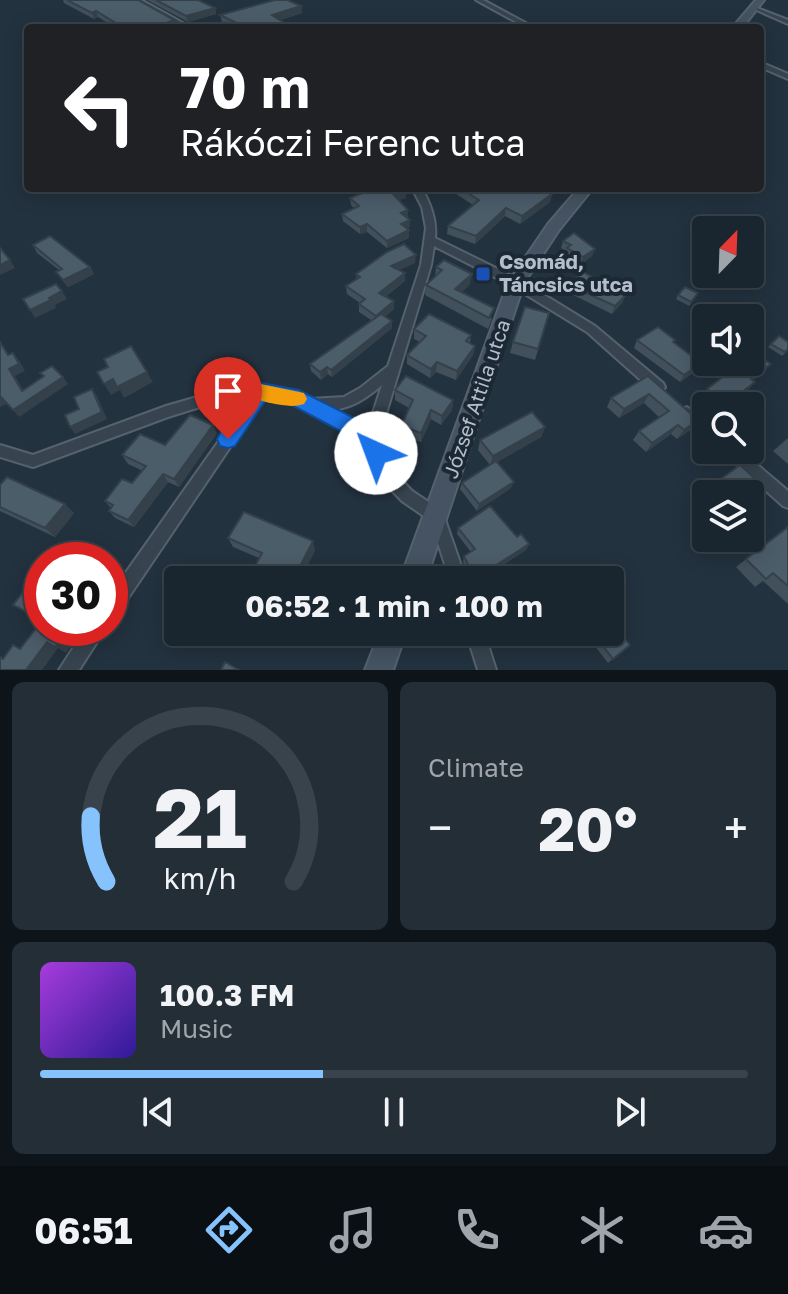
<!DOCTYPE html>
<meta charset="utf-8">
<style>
body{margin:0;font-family:"Golos Text",sans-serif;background:#232e37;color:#f1f3f6;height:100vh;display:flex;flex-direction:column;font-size:30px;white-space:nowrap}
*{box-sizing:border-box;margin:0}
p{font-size:26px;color:#9fa5aa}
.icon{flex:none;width:44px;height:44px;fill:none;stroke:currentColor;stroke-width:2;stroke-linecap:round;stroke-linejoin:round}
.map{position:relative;height:670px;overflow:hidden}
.side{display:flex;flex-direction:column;gap:12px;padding:12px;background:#0e151a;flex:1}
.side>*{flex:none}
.top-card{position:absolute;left:24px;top:24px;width:740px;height:168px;border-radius:8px;box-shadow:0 4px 20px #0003,0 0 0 2px #38434b;background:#202124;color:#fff;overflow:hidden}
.needle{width:52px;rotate:23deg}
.fabs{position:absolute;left:692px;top:216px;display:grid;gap:16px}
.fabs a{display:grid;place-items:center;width:72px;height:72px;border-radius:8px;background:#1a262f;box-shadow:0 4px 20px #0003,0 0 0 2px #38434b;font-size:40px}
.speed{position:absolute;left:24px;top:542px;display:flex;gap:16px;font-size:40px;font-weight:700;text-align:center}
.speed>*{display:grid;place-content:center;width:104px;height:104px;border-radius:50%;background:#1a262f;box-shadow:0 4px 20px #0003,0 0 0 2px #38434b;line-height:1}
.speed .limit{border:12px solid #d22;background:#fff;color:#111}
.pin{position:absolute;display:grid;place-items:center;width:68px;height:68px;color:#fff;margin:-82px -34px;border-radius:50% 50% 50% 0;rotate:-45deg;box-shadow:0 0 8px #0007}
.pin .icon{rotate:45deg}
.me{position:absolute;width:88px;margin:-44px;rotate:317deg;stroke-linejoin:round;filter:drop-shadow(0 0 6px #0008)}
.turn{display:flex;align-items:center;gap:28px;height:168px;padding:0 24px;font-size:36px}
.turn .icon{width:104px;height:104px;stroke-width:2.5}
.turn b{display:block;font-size:56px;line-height:68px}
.big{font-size:60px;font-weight:700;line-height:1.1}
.side .card{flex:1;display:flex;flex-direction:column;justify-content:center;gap:12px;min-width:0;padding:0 28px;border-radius:12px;background:#232e37}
.side .dial{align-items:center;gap:0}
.dial svg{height:208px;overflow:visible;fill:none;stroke:#38434b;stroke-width:7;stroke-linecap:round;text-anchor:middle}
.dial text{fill:#f1f3f6;stroke:none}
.song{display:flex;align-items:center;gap:24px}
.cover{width:96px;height:96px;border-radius:12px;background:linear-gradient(135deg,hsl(280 70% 55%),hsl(250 70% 35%))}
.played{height:8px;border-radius:4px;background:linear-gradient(90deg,#86c2fc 40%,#38434b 40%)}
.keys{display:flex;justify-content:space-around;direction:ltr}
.heat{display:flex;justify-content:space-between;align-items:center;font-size:44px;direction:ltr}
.side .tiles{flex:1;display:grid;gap:12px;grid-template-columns:1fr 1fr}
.card:last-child{grid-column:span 2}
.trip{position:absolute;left:164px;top:566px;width:460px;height:80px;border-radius:8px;background:#1a262f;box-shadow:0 4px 20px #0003,0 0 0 2px #38434b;font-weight:700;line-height:80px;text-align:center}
.tab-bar{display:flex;height:128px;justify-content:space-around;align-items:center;background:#0a0f13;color:#9fa5aa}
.tab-bar .icon{width:56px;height:56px}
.tab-bar .selected{color:#86c2fc}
.tab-bar b{font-size:36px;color:#f1f3f6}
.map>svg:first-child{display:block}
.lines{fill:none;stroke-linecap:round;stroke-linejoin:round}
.minor-casing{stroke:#55626d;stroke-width:4}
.secondary-casing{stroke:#55626d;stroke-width:4}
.minor{fill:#37444f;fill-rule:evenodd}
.secondary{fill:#455362;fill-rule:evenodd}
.wall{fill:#41505b}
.shaded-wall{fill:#35414a}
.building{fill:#4c5d6a;stroke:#35414a;stroke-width:2}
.route{fill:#1a73e8;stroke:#114b97;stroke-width:2}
.slow{fill:#f59e0b}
.transit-dot{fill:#1a4fb4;stroke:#1c2934;stroke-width:3}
.labels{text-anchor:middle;stroke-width:8;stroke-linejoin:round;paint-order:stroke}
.poi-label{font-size:20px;font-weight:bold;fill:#b3bfca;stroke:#1c2934;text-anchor:start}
.street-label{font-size:20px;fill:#b3bfca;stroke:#1c2934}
</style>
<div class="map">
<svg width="788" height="670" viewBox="0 0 788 670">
<rect width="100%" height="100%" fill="#23323f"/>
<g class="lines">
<g class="minor-casing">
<g id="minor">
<polygon points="134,0 141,0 192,28 185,28"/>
<polygon points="476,0 483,0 535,28 527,28"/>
<polygon points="752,6 788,20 788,24 752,8"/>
<polygon points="760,62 788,74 788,79 760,67"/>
<path d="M 412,188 L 422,188 C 430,204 437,219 435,238 L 520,280 L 595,326 L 663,383 L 665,387 L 663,391 L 658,392 L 653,391 L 587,332 L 512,286 L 434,246 L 431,265 L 379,437 L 391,469 L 412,491 L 442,511 L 466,580 L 450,580 L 431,521 L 402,501 L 380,478 L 366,441 L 290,401 L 264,397 L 116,616 L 110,619 L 110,595 L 250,397 L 232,397 L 168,417 L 33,467 L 0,457 L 0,445 L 33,455 L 166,406 L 232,387 L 261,386 L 292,391 L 310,399 L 344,397 L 360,388 L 388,366 L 421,265 L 426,228 L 422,207 ZM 382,385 L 368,428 L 332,410 C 352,408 367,398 382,385 Z"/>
<path d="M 687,407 L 706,421 L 706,435 C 697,432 685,422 680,413 L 682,409 Z"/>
<polygon points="723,450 740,450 788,491 788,508 783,506 725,454"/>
<polygon points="86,628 106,628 79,670 59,670"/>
<polygon points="466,632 484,632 496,670 478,670"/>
</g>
</g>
<g class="secondary-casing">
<g id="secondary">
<polygon points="756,0 764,0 742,28 732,28"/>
<polygon points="579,188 593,188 559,230 524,283 426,580 400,580 508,283 548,224"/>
<polygon points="380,632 406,632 393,670 365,670"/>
</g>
</g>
<use href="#minor" class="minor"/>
<use href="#secondary" class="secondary"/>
</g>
<g class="wall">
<polygon points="63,0 138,0 175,24 184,28 116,28 98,17 94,19 64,3"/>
<polygon points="147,0 202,0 200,1 215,8 216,14 188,22"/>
<polygon points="301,6 302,13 280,20 291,28 234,28 222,22 220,15"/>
<polygon points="447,188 550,188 547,192 552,194 550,202 520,224 505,216 475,244 447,234 448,226 473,205"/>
<polygon points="406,190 406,198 398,200 408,218 407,218 410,220 409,228 407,229 409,230 409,238 387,248 367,232 360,234 343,221 342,214 354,208 351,205 350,198"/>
<polygon points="563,241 595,249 592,256 580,265 565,255 566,251 561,248"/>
<polygon points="33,245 90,267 94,274 68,287 56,272 59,270 37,253"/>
<polygon points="415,263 399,270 405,273 405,281 385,297 394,309 385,316 392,321 392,328 332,377 328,374 321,380 311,371 310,364 371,320 359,312 359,304 360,303 347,294 346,286 357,279 356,274"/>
<polygon points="436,267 470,284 462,292 492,319 488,329 425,295 426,285 435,276"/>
<polygon points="569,285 625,296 622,303 612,314 567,292"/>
<polygon points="678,295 696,297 689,306 676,299"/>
<polygon points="549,313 535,360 510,353 513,342"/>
<polygon points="414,329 471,335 470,343 475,346 473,355 456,380 436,372 430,378 407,364 407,355 420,342 414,339"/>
<polygon points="637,340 675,340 674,343 697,370 680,382 634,348"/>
<polygon points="771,344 788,350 782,356 768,347"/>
<polygon points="771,364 765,371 753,380 755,382 749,389 731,403 725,399 715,406 702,396 707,389"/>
<polygon points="648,376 698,420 692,429 677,439 671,434 646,452 633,440 639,431 659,417 644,403 619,418 607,407 611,398"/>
<polygon points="395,390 453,400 452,410 441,425 431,419 421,442 401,435 401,426 409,408 395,400"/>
<polygon points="545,427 541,437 497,462 511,488 477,511 460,489 462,483 490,465 478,450 480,440"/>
<polygon points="217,433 179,487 168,482 134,527 115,518 109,511 111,508 105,501 132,483 143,471 128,464 122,455"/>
<polygon points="788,438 788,464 773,451"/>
<polygon points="715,483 753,489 746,494 713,494 709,490"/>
<polygon points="0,485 74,513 55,537 0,511"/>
<polygon points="788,527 788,604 763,581 755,587 736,567"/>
<polygon points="458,528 517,537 529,544 526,550 480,580 472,580 463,562 464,556 471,552 457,534"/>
<polygon points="228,538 315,550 300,580 248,580 259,558 233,547"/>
<polygon points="306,632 340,632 334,648 307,636"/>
<polygon points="584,632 610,632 630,645 608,663"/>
</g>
<g class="shaded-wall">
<polygon points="301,6 302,13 273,22 272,15"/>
<polygon points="215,8 216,14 188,22 186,16"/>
<polygon points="96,11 98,17 94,19 92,13"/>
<polygon points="406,190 406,198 393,202 393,194"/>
<polygon points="552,194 550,202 520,224 522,216"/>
<polygon points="506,208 505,216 475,244 476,236"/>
<polygon points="408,210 408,218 401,220 401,213"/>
<polygon points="410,220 409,228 401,231 401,224"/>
<polygon points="367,224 367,232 360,234 360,227"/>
<polygon points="409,230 409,238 387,248 387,241"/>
<polygon points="595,249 592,256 580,265 583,257"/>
<polygon points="416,255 415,263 391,273 391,266"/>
<polygon points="10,260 15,268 0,275 0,265"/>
<polygon points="90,267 94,274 68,287 63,280"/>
<polygon points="405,273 405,281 379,301 379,293"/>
<polygon points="472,274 470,284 454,299 455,289"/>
<polygon points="62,291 67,299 55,305 56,308 35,318 30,310 49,298"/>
<polygon points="625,296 622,303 612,314 615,306"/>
<polygon points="394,301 394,309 377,324 376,316"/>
<polygon points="392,321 392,328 332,377 331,370"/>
<polygon points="475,346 473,355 456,380 457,371"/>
<polygon points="13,353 19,360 25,371 15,376 28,398 22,391 9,369"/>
<polygon points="437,362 436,372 430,378 431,369"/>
<polygon points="701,363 697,370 680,382 684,375"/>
<polygon points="771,364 765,371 745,387 751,379"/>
<polygon points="327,367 328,374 321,380 320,372"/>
<polygon points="147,372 153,382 124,398 120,390 111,395 104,384 113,379"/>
<polygon points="63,377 68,384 19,417 13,410"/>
<polygon points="755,382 749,389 731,403 737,396"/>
<polygon points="92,389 97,396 107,419 75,434 70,427"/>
<polygon points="731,391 725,399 716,406 721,399"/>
<polygon points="649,394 644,403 619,418 624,409"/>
<polygon points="0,396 7,404 0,407"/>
<polygon points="453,400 452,410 441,425 442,416"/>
<polygon points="431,410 431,419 421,442 421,433"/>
<polygon points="698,420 692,429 677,439 684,430"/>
<polygon points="213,425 217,433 179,487 174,479"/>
<polygon points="678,425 671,434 646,452 652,443"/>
<polygon points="545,427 541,437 490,466 493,456"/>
<polygon points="163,474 168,482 134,527 128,520"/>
<polygon points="514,482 511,488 477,511 479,504"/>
<polygon points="65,504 74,513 55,537 45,528"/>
<polygon points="313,541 315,550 300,580 293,580"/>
<polygon points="529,544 526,550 480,580 475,580"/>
<polygon points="68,628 82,628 66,653 58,648 42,670 26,670 47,642"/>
<polygon points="336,632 340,632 334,648 332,642"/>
</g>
<g class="building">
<polygon points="67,0 138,0 174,20 169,22 184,28 124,28 96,11 92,13"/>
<polygon points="156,0 198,0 215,8 186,16"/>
<polygon points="275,0 287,0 301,6 272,15 291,27 236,28 243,26 220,15"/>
<polygon points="375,188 404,188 406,190 393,194 408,210 401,213 410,220 401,224 409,230 387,241 367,224 360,227 342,214 359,206 350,198"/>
<polygon points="460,188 546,188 543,191 552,194 522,216 506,208 476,236 448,226 479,200"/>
<polygon points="574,233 595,249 583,257 567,248 571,245 563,241"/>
<polygon points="50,236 90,267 63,280 56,272 62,269 33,245"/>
<polygon points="404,244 416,255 391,266 405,273 379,293 394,301 376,316 359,304 365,299 346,286 360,277 356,274 387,252"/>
<polygon points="0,248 10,260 0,265"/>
<polygon points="444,260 472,274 455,289 494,308 489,318 426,285 442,270 436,267"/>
<polygon points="583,272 625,296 615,306 569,285"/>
<polygon points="56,284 62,291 49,298 51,300 30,310 23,299"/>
<polygon points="685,287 698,293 691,302 678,295"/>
<polygon points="525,307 549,313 538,349 513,342"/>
<polygon points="381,314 392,321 331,370 327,367 320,372 310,364"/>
<polygon points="429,314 471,335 466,341 475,346 457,371 437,362 431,369 407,355 426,336 414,329"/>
<polygon points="658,327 675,340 673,342 701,363 684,375 637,340"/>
<polygon points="779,336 788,342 788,349 785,352 771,344"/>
<polygon points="0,342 8,355 13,353 19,364 9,369 22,391 44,376 40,373 52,366 63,377 13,410 0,396"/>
<polygon points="131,346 147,372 117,387 113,379 104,384 97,372 108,367 104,359"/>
<polygon points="754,353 771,364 751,379 755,382 737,396 731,391 721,399 707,389 742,362 750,362 750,356"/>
<polygon points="406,376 453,400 442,416 431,410 421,433 401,426 413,400 395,390"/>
<polygon points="648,376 698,420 684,430 678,425 652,443 639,431 669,411 649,394 624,409 611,398"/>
<polygon points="92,389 102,412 70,427 65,415 79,409 74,397"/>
<polygon points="532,412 545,427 493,456 480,440"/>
<polygon points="190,415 213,425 174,479 163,474 128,520 109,511 113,505 105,501 122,479 132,483 146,466 122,455 140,434 165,445"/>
<polygon points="496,461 514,482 479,504 462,483"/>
<polygon points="740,465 760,483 744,494 726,494 715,483"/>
<polygon points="7,477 65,504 45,528 0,507 0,485"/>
<polygon points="490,506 517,537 521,534 529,544 475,579 464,556 475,549 458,528"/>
<polygon points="244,512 313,541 293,580 248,580 262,553 228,538"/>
<polygon points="788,527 788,586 773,573 766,579 746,559"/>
<polygon points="528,572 533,580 511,580"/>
<polygon points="31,582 42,588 42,620 13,605"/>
<polygon points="610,620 630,645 613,659 592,632 610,632"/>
<polygon points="42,621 42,628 68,628 55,647 47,642 26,670 0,670 0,657 3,659 13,645 20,649"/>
<polygon points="310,632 336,632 332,642"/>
<polygon points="225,662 239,670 221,670"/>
</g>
<polygon class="route" points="261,383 299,390 380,431 387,453 384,460 376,463 369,460 363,443 288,403 266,400 235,446 228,448 220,446 217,439 220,433 254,385"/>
<path class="slow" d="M 260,384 L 304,393 L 307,399 L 304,404 C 290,409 267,403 253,398 L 250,392 L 253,387 Z"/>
<rect class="transit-dot" x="475" y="266" width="16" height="16" rx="4"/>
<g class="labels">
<g class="poi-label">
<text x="499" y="269">Csomád,<tspan x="499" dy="23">Táncsics utca</tspan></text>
</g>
<g class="street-label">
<text transform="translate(477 399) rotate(-71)" y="7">József Attila utca</text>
</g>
</g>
</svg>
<div class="fabs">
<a><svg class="needle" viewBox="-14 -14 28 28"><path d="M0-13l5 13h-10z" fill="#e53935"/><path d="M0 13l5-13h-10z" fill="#9fa5aa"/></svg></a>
<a><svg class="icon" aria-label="sound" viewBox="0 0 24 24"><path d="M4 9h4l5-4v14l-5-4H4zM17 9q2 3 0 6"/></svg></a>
<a><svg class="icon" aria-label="search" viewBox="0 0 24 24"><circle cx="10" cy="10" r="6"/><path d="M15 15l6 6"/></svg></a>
<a><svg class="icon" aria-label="layers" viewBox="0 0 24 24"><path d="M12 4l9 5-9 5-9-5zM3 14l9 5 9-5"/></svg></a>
</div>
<div class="speed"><div class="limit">30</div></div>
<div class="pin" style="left:228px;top:439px;background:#d93025"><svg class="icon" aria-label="arrive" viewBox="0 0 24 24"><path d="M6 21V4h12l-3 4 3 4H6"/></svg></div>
<svg class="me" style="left:376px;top:453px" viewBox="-20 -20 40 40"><circle r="19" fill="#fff"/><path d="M0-13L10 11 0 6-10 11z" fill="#1a73e8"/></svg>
<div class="trip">06:52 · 1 min · 100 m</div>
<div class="top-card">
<div class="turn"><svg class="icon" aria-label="left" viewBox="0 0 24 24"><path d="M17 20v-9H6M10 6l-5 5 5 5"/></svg><div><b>70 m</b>Rákóczi Ferenc utca</div></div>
</div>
</div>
<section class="side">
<div class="tiles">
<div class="card dial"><svg viewBox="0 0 100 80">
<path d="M14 69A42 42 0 1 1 86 69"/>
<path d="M14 69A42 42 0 0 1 8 44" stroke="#86c2fc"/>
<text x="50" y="56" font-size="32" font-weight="700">21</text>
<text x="50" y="72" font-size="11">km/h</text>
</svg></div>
<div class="card"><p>Climate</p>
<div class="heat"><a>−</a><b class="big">20°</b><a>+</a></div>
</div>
<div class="card">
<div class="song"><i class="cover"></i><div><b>100.3 FM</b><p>Music</p></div></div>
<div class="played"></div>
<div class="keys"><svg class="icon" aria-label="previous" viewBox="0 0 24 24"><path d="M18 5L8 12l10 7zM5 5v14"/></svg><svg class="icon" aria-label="pause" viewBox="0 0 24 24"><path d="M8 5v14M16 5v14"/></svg><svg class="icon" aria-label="next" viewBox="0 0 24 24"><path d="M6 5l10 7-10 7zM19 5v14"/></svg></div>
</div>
</div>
</section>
<nav class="tab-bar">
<b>06:51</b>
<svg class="icon selected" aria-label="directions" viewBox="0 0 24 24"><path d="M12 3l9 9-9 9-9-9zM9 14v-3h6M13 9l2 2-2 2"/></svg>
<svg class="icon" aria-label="music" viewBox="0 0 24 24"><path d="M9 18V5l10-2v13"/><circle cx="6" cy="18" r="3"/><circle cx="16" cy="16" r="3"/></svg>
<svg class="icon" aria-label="phone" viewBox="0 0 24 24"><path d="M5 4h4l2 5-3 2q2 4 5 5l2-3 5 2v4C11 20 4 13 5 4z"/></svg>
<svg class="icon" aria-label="climate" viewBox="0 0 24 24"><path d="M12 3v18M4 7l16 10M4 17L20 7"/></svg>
<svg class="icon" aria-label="car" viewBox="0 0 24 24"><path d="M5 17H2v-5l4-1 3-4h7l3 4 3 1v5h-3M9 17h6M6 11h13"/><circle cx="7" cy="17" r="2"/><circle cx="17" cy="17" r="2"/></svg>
</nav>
